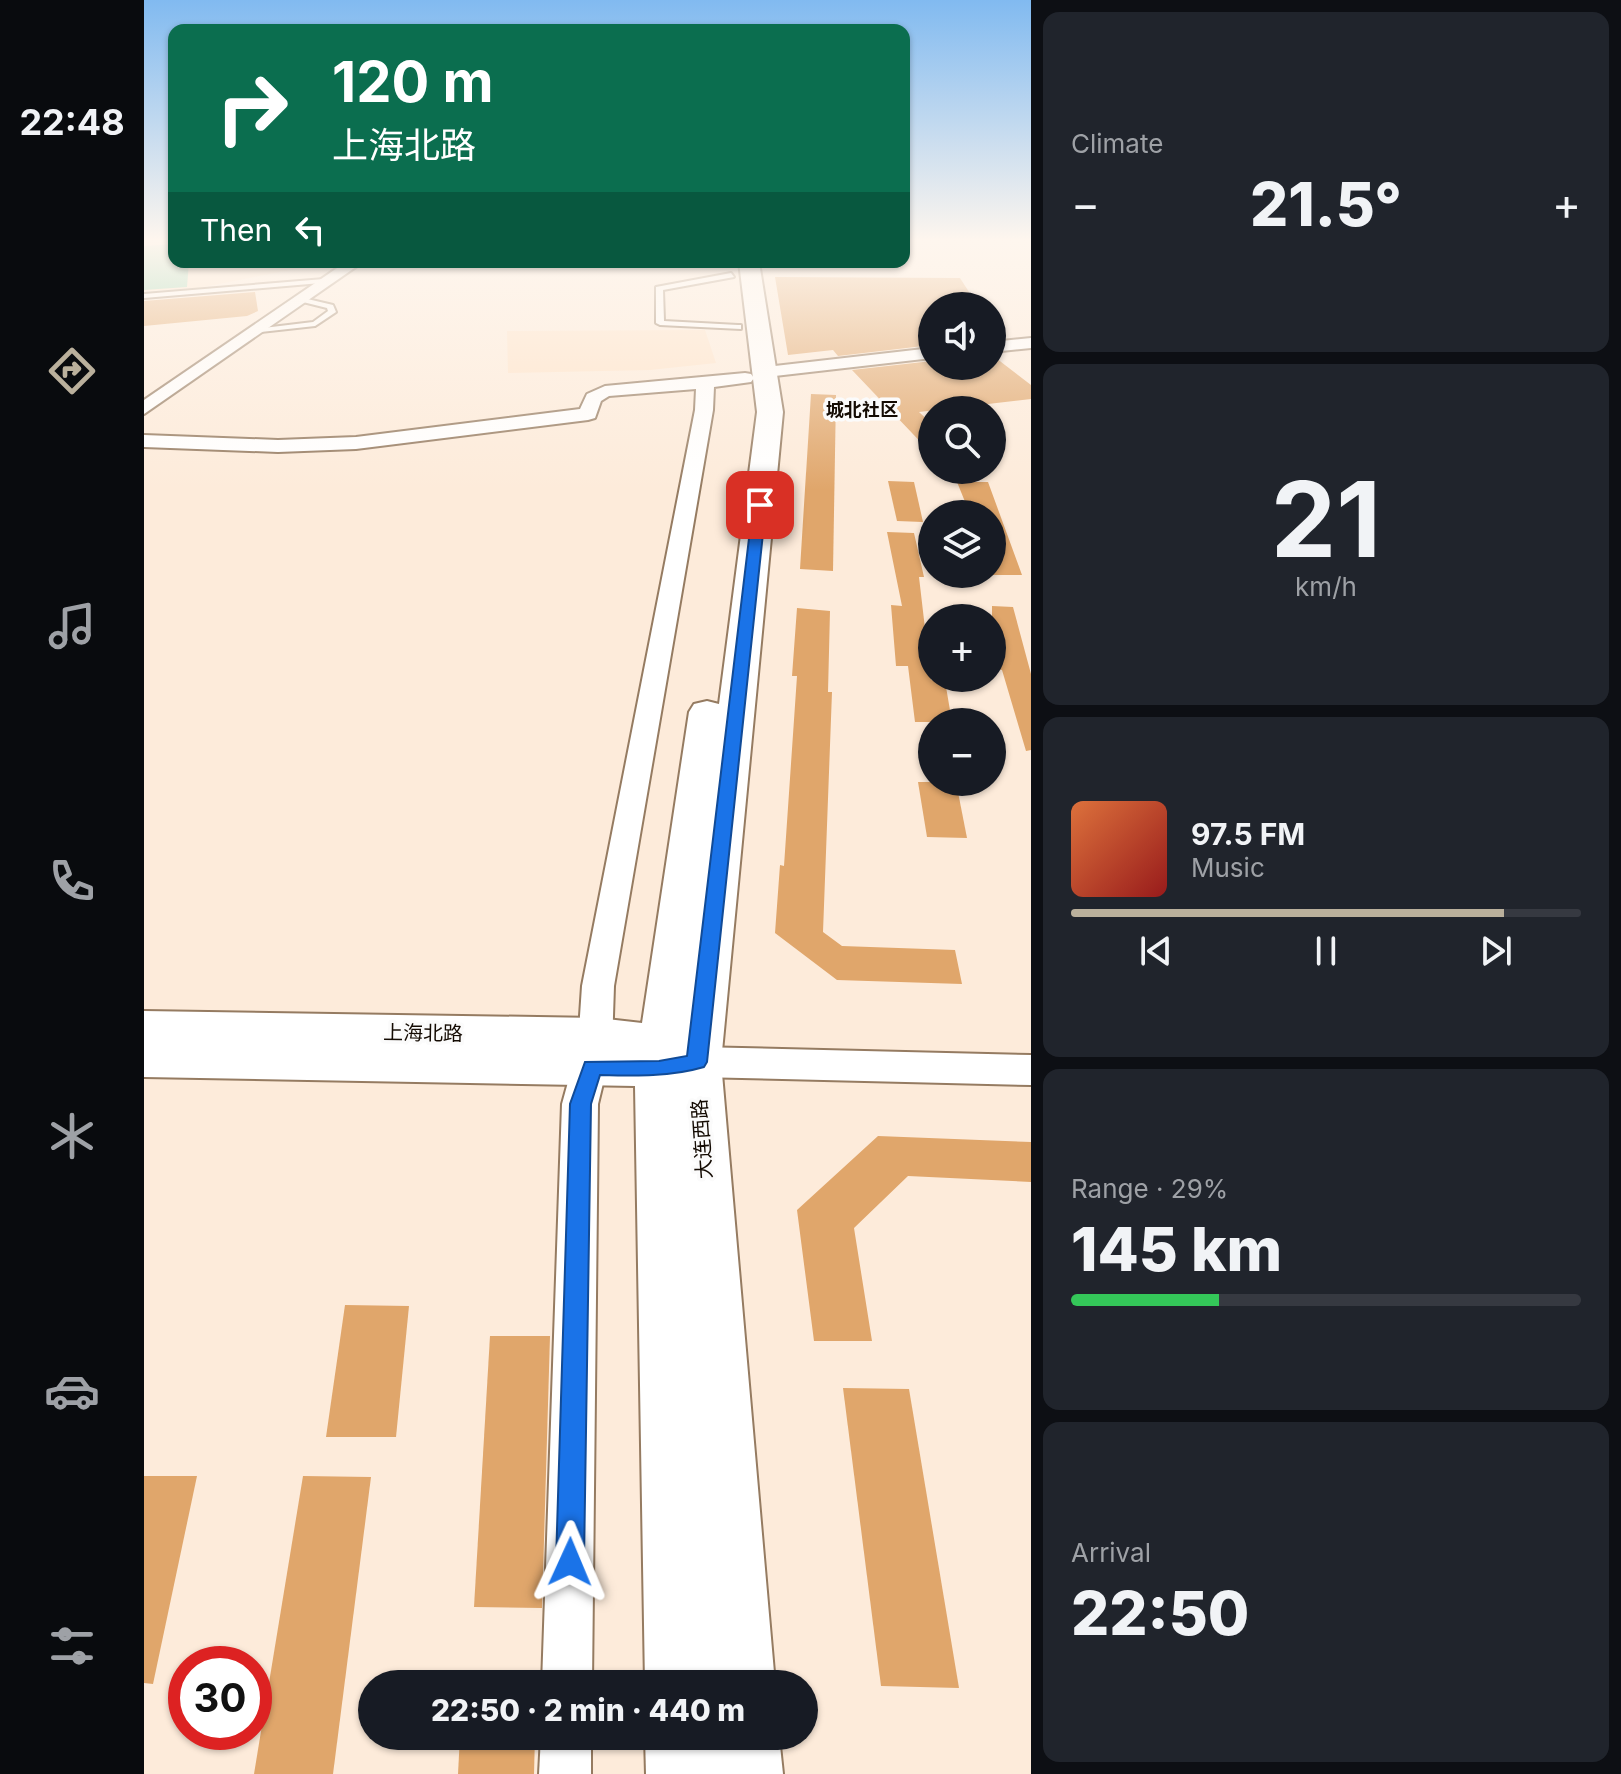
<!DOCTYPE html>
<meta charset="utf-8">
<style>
body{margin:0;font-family:Inter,"Noto Sans SC",sans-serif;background:#20242c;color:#f1f3f6;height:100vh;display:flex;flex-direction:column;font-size:30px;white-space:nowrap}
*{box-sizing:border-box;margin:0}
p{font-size:26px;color:#9ea1a6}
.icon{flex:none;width:44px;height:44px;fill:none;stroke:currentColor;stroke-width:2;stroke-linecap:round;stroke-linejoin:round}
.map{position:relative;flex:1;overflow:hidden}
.panel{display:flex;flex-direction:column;gap:12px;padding:12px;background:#0d0f14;width:590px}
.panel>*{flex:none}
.banner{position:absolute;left:24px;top:24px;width:742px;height:244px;border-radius:16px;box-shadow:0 2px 6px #0004;background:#0b6e4f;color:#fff;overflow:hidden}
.controls{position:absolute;left:774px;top:292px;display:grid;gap:16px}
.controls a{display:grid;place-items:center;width:88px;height:88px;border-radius:50%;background:#171b24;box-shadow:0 2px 6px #0004;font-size:40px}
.speed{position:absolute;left:24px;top:1646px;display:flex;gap:16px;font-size:40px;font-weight:700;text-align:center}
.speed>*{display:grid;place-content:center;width:104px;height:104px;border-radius:50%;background:#171b24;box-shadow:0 2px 6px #0004;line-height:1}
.speed .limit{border:12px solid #d22;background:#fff;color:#111}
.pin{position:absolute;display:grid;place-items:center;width:68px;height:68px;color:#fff;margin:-34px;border-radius:16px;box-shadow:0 4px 12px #0006}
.me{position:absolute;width:88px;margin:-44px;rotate:1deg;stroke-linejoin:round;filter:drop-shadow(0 0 6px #0008)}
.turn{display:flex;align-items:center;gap:28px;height:168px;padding:0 32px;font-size:36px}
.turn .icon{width:104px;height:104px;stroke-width:2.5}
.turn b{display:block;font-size:56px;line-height:68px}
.then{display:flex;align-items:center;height:76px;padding:0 32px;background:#0003;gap:16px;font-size:30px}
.big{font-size:60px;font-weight:800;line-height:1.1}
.panel .tile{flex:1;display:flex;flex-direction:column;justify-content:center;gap:12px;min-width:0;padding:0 28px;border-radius:16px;background:#20242c}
.panel .dial{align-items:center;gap:0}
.dial b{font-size:104px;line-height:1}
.song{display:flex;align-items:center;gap:24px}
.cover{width:96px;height:96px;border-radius:12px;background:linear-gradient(135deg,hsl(20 70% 55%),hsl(0 70% 35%))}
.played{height:8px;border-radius:4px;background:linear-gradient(90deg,#bab09c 85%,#363941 85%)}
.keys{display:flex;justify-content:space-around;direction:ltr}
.heat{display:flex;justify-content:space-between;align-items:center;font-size:44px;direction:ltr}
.charge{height:12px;border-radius:6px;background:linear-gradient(90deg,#34c759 29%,#363941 0)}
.trip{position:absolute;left:214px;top:1670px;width:460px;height:80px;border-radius:40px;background:#171b24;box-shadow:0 2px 6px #0004;font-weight:800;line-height:80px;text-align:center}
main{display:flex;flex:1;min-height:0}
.dock{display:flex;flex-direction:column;width:144px;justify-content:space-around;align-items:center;background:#090b0e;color:#9ea1a6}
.dock .icon{width:56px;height:56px}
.dock .selected{color:#bab09c}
.dock b{font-size:36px;color:#f1f3f6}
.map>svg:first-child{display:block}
.built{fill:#fee2c7}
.green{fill:#7fd2ab}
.building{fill:#e0a66b}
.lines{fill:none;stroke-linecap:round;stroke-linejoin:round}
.service-casing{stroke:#957b61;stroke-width:4}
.minor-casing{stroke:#957b61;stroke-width:4}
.tertiary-casing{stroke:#957b61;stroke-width:4}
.secondary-casing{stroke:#957b61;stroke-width:4}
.service{fill:#fff;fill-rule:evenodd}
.minor{fill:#fff;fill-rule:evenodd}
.tertiary{fill:#fff;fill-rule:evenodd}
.secondary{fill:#fff;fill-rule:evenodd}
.route{fill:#1a73e8;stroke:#114b97;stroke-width:2}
.labels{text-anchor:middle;stroke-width:7;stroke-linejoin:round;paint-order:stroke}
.far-neighbourhood-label{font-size:18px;font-weight:bold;fill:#140b03;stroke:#fbfbfb}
.street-label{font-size:20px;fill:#140b03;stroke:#fbfbfb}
</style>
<main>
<nav class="dock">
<b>22:48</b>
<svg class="icon selected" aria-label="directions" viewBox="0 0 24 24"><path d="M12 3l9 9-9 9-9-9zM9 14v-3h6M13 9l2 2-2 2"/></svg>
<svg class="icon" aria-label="music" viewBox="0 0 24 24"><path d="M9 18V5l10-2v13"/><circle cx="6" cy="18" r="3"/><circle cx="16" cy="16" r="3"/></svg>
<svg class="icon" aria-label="phone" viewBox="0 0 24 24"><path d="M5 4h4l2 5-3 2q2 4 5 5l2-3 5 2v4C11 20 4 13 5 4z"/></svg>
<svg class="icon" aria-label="climate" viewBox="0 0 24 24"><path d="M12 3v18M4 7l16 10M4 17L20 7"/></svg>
<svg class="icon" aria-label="car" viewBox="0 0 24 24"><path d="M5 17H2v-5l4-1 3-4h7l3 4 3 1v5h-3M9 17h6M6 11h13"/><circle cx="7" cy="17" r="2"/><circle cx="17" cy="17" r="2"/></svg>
<svg class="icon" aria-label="filters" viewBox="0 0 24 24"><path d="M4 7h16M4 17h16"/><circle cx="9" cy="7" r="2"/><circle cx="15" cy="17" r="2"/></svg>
</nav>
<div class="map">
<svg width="887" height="1774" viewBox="0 0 887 1774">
<rect width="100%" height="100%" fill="#fdebda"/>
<g class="built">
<polygon points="0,241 30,241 30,262 160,262 162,267 54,288 0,291"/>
<polygon points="561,330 572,363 506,370 364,373 363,331"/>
</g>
<polygon class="green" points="30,244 30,262 45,262 43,287 0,290 0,246"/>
<g class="building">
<polygon points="631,277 816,278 834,306 788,306 788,345 694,356 689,350 644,355"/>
<polygon points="111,292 114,311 103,316 0,326 0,301"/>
<polygon points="848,355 887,385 887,399 775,412 788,424 788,454 708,370 788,361 788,366 848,366"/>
<polygon points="667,394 692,395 689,571 656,569"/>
<polygon points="744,481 770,482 779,522 753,521"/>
<polygon points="813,482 844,482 878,575 848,575 848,514 826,514"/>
<polygon points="743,532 770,533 780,577 775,577 787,680 801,681 808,722 771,722 764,666 752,666 747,605 758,606"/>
<polygon points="848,606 869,607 887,674 887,750 882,751 858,670 854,669 848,646"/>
<polygon points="653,608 686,611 684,692 688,692 679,932 698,946 811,950 818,984 693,980 631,933 636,865 640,866 653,676 648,676"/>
<polygon points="774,782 812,782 823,838 783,837"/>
<polygon points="734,1136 887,1142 887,1182 764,1176 710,1228 728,1341 670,1341 653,1210"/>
<polygon points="201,1305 265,1306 252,1437 182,1437"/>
<polygon points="346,1336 406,1336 398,1608 330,1607"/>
<polygon points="699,1388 765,1389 815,1688 737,1686"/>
<polygon points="0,1476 53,1476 9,1684 0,1683"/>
<polygon points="159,1476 227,1477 189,1774 110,1774"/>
<polygon points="316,1736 391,1736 390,1774 314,1774"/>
</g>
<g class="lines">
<g class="service-casing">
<g id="service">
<polygon points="587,273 590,277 519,290 520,321 594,325 597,325 597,329 516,325 512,323 512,287"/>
<polygon points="180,279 177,283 0,298 0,294"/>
<polygon points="155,297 189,305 192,312 171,326 108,333 107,331 111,329 169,322 184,311 183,308 155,301"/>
</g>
</g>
<g class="minor-casing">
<g id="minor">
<polygon points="202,262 219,262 0,414 0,400"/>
<polygon points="887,338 887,348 848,352 848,342"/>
<polygon points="788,348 788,358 622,377 613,372 622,367"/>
<polygon points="601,373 607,374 610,378 607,382 570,387 569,410 470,986 468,1046 454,1104 448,1684 398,1684 418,1104 434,1046 438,986 551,410 552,389 465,396 457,401 451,418 444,420 212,449 134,452 0,447 0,435 134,440 212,437 436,409 443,394 461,386"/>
<polygon points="397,1736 447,1736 447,1774 395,1774"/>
</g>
</g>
<g class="tertiary-casing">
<polygon id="tertiary" points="553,1047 887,1055 887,1085 553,1077 538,1072 532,1062 538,1052"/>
</g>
<g class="secondary-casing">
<g id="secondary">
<polygon points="595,262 615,262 639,412 577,1062 631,1684 501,1684 491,1086 0,1077 0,1011 454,1018 498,1023 545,712 550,704 563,701 575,704 613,412"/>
<polygon points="501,1736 635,1736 639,1774 502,1774"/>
</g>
</g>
<use href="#service" class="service"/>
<use href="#minor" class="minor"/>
<use href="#tertiary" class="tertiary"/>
<use href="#secondary" class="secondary"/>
</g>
<linearGradient id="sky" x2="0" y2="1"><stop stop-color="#81baf0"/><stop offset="0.49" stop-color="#fef6ee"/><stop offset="1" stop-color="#fef6ee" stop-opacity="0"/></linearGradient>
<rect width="887" height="490" fill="url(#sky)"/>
<path class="route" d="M 616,501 L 622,505 L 563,1062 L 560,1067 C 526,1077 492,1076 456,1075 L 447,1104 L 440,1562 L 436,1571 L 426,1575 L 416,1571 L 412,1562 L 426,1104 L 441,1062 L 515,1061 L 543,1056 L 609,505 Z"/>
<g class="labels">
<g class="far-neighbourhood-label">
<text x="718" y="416">城北社区</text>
</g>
<g class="street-label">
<text transform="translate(279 1033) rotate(1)" y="7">上海北路</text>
<text transform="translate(558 1139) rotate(-94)" y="7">大连西路</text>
</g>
</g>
</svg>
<div class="controls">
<a><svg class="icon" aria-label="sound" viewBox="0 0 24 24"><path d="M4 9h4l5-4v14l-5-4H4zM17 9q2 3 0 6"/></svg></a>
<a><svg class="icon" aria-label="search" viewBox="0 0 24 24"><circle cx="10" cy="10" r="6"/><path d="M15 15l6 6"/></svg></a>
<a><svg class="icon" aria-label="layers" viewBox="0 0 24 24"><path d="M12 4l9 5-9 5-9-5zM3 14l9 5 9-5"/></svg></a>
<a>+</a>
<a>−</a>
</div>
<div class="speed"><div class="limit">30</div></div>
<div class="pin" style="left:616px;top:505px;background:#d93025"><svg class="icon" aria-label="arrive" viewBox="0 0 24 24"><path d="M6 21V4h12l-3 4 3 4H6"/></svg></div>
<svg class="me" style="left:426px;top:1562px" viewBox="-20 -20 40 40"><path d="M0-17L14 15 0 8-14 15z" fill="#1a73e8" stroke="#fff" stroke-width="4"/></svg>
<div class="trip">22:50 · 2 min · 440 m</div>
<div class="banner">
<div class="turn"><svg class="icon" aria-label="right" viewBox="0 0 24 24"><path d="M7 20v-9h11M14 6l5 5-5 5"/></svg><div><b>120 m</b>上海北路</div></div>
<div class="then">Then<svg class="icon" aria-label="left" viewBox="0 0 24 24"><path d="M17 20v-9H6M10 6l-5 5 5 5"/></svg></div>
</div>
</div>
<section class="panel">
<div class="tile"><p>Climate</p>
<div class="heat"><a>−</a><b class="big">21.5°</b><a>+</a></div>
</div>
<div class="tile dial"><b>21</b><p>km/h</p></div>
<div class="tile">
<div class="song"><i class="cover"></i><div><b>97.5 FM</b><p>Music</p></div></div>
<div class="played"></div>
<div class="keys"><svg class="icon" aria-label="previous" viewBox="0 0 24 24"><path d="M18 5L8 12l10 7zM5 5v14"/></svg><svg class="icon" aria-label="pause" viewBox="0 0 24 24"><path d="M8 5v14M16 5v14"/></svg><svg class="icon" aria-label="next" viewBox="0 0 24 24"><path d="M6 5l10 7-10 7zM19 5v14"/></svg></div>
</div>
<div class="tile"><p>Range · 29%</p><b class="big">145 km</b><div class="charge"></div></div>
<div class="tile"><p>Arrival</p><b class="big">22:50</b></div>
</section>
</main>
